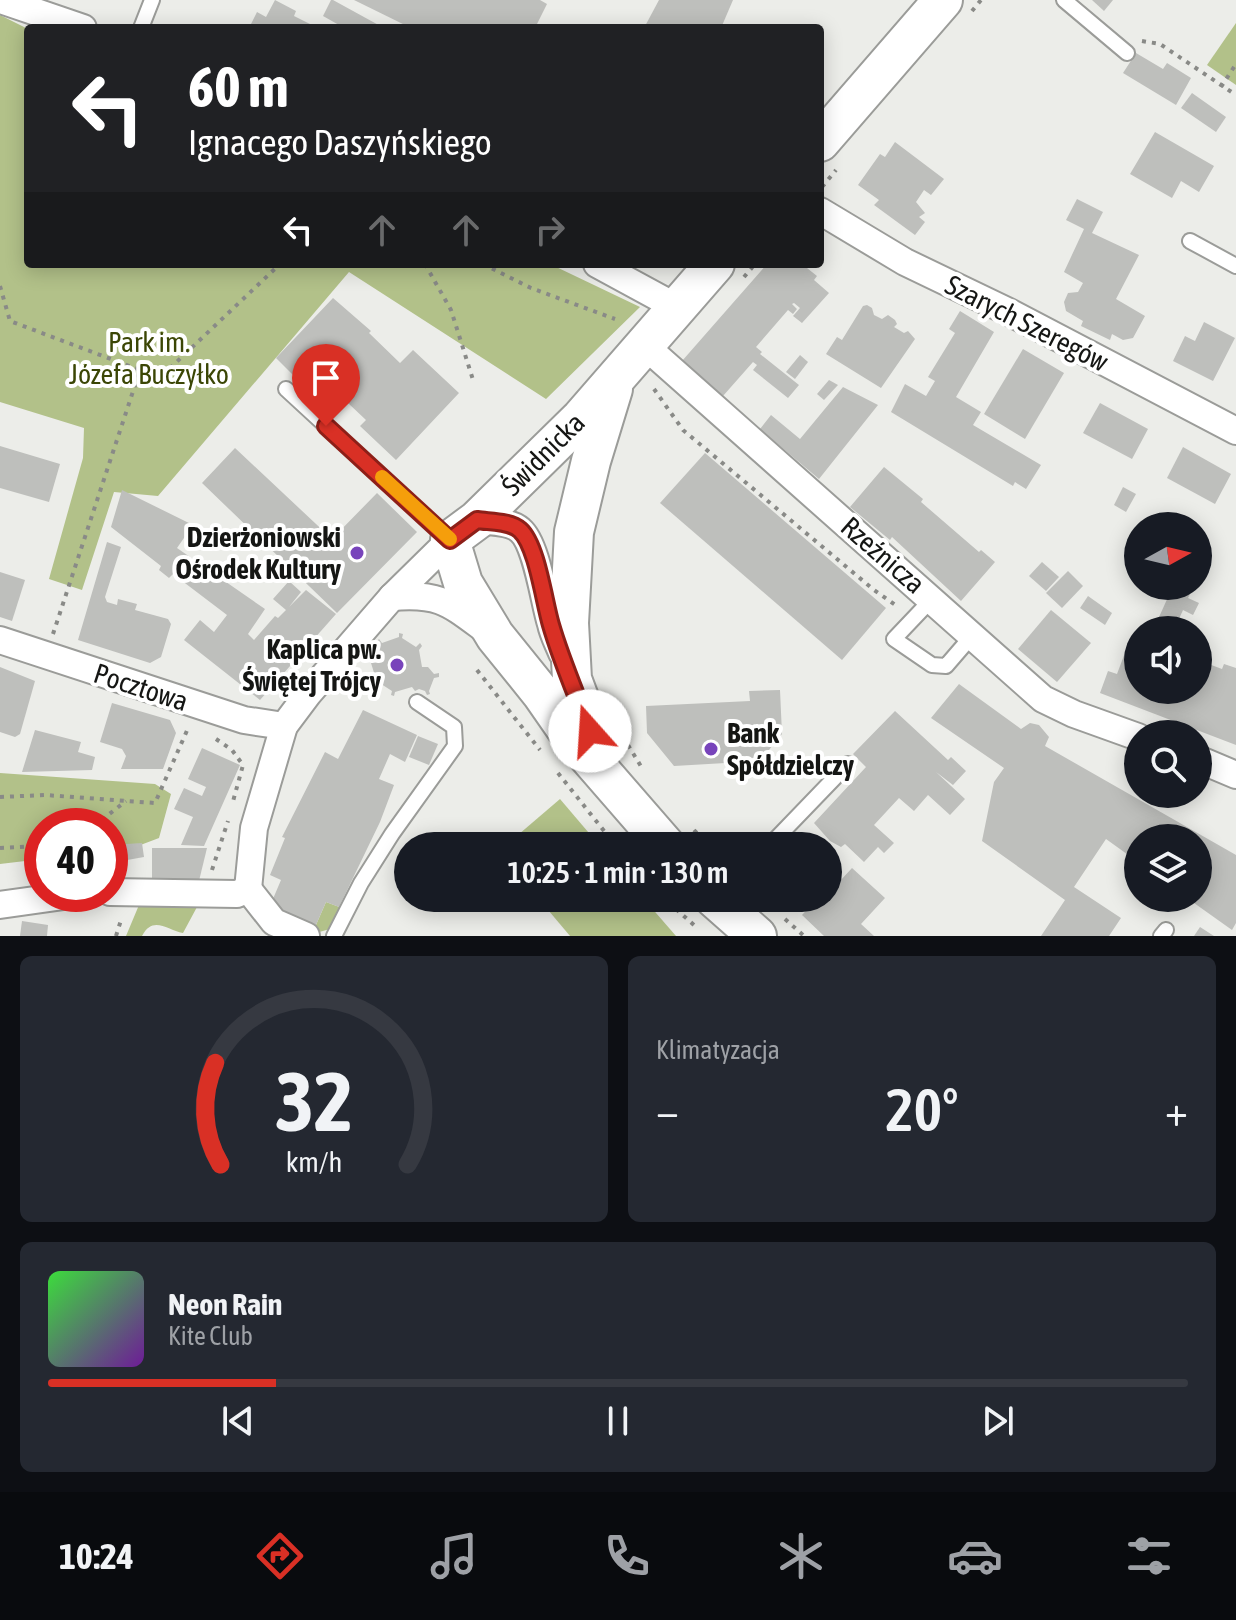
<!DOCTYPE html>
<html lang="pl">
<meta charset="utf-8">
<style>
body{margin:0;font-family:"Asap Condensed",sans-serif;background:#242831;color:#f1f3f6;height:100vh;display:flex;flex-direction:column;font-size:30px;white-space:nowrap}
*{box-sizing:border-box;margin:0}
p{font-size:26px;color:#9ea1a6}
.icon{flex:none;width:44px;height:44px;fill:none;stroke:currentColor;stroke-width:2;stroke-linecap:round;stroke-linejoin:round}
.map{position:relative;height:936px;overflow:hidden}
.details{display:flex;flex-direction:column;gap:20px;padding:20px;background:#0d0f14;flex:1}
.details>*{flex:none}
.hud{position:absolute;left:24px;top:24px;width:800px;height:244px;border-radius:8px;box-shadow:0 4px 20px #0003;background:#202124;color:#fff;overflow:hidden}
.needle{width:52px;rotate:82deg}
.controls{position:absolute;left:1124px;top:512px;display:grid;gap:16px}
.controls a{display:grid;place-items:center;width:88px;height:88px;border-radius:50%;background:#171b24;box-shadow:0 4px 20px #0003;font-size:40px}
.speed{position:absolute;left:24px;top:808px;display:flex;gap:16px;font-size:40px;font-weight:700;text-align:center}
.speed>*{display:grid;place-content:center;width:104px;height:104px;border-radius:50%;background:#171b24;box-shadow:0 4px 20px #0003;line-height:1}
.speed .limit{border:12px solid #d22;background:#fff;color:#111}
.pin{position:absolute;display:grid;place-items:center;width:68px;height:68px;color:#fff;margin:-82px -34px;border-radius:50% 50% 50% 0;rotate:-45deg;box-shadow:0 0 8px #0007}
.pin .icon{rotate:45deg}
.me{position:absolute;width:88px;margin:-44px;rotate:341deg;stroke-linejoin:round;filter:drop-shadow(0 0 6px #0008)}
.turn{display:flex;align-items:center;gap:28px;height:168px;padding:0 32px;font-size:36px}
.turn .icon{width:104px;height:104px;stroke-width:2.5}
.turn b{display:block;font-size:56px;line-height:68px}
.lanes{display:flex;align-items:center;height:76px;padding:0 32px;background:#0003;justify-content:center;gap:40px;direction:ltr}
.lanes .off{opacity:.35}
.big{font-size:60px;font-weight:600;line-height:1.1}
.details .tile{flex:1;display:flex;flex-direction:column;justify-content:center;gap:12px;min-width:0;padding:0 28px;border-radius:12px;background:#242831}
.details .dial{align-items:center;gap:0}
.dial svg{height:208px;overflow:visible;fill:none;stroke:#363941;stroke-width:7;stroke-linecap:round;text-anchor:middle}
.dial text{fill:#f1f3f6;stroke:none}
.song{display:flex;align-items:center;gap:24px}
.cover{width:96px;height:96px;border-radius:12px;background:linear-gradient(135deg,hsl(120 70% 55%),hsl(280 70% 35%))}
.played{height:8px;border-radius:4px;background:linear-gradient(90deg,#d93025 20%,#363941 20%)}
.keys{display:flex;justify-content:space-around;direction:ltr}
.heat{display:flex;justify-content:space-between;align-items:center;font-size:44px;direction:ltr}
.details .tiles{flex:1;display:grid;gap:20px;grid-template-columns:1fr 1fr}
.tile:last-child{grid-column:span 2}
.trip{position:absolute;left:394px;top:832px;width:448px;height:80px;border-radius:40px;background:#171b24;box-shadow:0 4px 20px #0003;font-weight:600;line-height:80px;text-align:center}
.dock{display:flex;height:128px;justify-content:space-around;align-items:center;background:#090b0e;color:#9ea1a6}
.dock .icon{width:56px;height:56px}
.dock .selected{color:#d93025}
.dock b{font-size:36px;color:#f1f3f6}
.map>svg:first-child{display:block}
.green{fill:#b2c189}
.building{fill:#bebfbc}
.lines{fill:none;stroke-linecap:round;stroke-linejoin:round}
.lane-casing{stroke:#9b9c99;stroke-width:18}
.street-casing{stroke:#9b9c99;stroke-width:30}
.secondary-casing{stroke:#9b9c99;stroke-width:42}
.path{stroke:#898a87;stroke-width:4;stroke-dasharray:4 6;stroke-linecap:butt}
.lane{stroke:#fff;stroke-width:14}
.street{stroke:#fff;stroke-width:26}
.secondary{stroke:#fff;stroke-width:38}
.route-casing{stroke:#8d1f18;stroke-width:20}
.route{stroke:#d93025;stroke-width:14}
.slow{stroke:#f59e0b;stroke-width:14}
.poi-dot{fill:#7844bb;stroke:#fff;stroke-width:3}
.labels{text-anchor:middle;stroke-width:8;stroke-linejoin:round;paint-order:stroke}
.street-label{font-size:28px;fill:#151614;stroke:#fff}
.park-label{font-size:28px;fill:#3b4605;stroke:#fff}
.poi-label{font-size:28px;font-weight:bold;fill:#151614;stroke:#fff;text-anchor:end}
</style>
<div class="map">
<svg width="1236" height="936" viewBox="0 0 1236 936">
<rect width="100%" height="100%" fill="#ecede9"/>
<g class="green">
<polygon points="0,15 28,29 28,264 550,264 640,307 546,399 349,272 158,496 114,492 82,590 49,579 83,458 84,428 0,402"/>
<polygon points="1236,23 1236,85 1207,65"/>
<polygon points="0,773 155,784 171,794 159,838 122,852 110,853 110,826 42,826 42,859 0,864"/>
<polygon points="560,799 600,846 505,846"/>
<polygon points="538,898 643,898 676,936 570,936"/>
<polygon points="326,902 342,908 330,929 312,934"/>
<path d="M 139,905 L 197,907 L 183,933 C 167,930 153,915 142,936 L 126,936 Z"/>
</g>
<g class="building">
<polygon points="275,0 296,11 294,16 310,24 311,28 249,28 257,12 266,17"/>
<polygon points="331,0 333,0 384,28 337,28 339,25 323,16"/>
<polygon points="354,0 540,0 547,4 535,28 411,28"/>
<polygon points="659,0 733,0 721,28 644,28"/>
<polygon points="1092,0 1113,0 1104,11"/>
<polygon points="1136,53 1163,69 1167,63 1191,78 1176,105 1123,73"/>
<polygon points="1192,93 1226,117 1216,132 1181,108"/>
<polygon points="1155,132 1214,166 1199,192 1181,181 1172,198 1130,174"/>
<polygon points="895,142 944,179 931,195 924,190 916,202 925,213 919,217 925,222 915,235 874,205 879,200 858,185 880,154 885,157"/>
<polygon points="1077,199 1103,212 1092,233 1139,255 1116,299 1145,316 1133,338 1123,340 1112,334 1110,340 1081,326 1083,321 1066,311 1064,302 1068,293 1078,292 1083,283 1064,272 1084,229 1066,220"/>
<polygon points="767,264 802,264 817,276 814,280 829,293 802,323 793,316 800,308 794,303 792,304 797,309 793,314 788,310 756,347 762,352 760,354 799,385 788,398 753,370 757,365 753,362 723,396 682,361"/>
<polygon points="333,298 371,331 369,333 400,363 413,350 459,393 396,460 360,426 366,420 330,386 312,394 276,358"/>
<polygon points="867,305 872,308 874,315 882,319 888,315 895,320 897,324 894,327 904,333 908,331 915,339 881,388 826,354 837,337 842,340 863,306"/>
<polygon points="960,311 994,332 956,397 981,412 973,425 1041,465 1026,489 1015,482 1013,486 891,412 905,384 926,396 935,381 928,377 955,333 949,329"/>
<polygon points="1204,322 1235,338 1213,381 1173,361 1185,336 1195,341"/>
<polygon points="1023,349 1064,373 1025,439 984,414"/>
<polygon points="800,355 808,362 795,379 786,372"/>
<polygon points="829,380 838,385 824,400 817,394"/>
<polygon points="843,387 878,405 819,479 760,429 771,415 800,439"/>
<polygon points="1100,403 1148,429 1132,459 1083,433"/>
<polygon points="0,446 60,464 49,502 0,488"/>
<polygon points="1183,447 1231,474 1215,504 1167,478"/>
<polygon points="235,448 332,539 377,493 417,532 337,613 202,483"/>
<polygon points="705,453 886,608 842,660 660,503"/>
<polygon points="884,467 923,499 921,502 979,552 981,550 995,562 961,601 892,537 890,540 850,507"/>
<polygon points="1123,487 1136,494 1126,512 1114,505"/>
<polygon points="122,490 193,525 177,548 265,609 248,634 254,640 275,616 278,618 286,610 273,599 289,581 301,592 289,607 306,590 336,614 260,700 184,640 200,620 214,632 227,615 173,574 169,578 159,570 161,566 111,527"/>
<polygon points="107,542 121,547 105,597 107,602 117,605 118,599 137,604 135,610 168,619 171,624 161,657 150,663 78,640"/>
<polygon points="1042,562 1059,577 1046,591 1029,576"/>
<polygon points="1068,571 1083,586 1062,608 1046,593"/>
<polygon points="0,572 25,580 12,621 0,617"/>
<polygon points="1173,586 1191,592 1188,598 1199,603 1193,615 1183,610 1174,630 1163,630 1155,626"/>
<polygon points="1088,596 1112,613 1105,625 1080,608"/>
<polygon points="1051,610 1091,643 1057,682 1018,649"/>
<polygon points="399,633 403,634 402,638 416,647 420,643 422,646 419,650 422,667 428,667 434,674 439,673 439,677 434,678 429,691 430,694 427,695 425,691 419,689 415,691 412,687 395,692 394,696 391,695 392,691 378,682 374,685 372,682 376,679 371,663 366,661 367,652 379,639 382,643 399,637"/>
<polygon points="1129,642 1138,645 1138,690 1198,690 1198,660 1222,669 1224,664 1236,668 1236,745 1100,693 1108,671 1117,674"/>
<polygon points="0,667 35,681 20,734 15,737 0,732"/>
<polygon points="959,684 1021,729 1030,723 1039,725 1049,737 1045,746 1236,855 1236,923 1232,930 1187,898 1198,898 1198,838 1138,838 1138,862 1106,839 1074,887 1121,918 1109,936 1041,936 1065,900 982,841 994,782 1004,768 931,718"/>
<polygon points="780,690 782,734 760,761 674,766 647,733 646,706 750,701 749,691"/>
<polygon points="112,703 170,720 176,733 163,769 121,769 126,756 122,749 100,742"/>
<polygon points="363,710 417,735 405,762 390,754 379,779 394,785 380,822 339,907 326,902 312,934 267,913 281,880 270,875 285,838 282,837 325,752 338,759"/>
<polygon points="895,711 948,760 951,757 966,771 953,785 936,772 965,799 950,815 928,795 914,811 899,798 874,825 894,843 884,853 878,847 864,862 845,844 841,847 830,841 814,823 866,767 853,754"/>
<polygon points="35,730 81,742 78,752 95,757 92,770 22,772"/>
<polygon points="418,736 438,744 429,765 409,757"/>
<polygon points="202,748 240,765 204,846 181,845 193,817 174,809 184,788 202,796 206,787 188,779"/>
<polygon points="142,843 144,857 116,862 117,866 110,867 110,845"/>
<polygon points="152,848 207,848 198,885 152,886"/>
<polygon points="852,868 885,898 861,924 874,936 824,936 802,915 817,899 820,902 828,898 828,894"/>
<polygon points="22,921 48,925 47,936 20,936"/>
<polygon points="1200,927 1214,936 1194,936"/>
</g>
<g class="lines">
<g class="lane-casing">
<g id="lane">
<polyline points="1064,0 1127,53"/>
<polyline points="141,28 152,0"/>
<polyline points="1190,241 1236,266"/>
<polyline points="286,389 450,540"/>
<polyline points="932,599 894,639 932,665 946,666 971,637"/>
<polyline points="769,846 848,764"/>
<polyline points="334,936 361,883 392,834 455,746 454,727 417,702"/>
<polyline points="1161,936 1166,930"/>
</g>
</g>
<g class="street-casing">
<g id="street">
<polyline points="1,0 83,28"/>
<polyline points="820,211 905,262 1009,312 1236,431"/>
<polyline points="597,264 678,308"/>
<polyline points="644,345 1043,699 1074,714 1138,737"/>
<path d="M 477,520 C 490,522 510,521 520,530 C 537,544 544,602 551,624 C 553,634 558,643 562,653"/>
<path d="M 392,597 C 438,593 448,602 483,628"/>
<polyline points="0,640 244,720 284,726"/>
<polyline points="1198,759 1236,775"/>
<polyline points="248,889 254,828 284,726 308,694 392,597 450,540"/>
<polyline points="248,889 274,922 306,936"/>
<polyline points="110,892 237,894 248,889"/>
<polyline points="0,905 78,894"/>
</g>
</g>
<g class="secondary-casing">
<g id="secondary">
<polyline points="820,142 943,0"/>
<polyline points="598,749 572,679 569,623 574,532 591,461 613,389"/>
<polyline points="666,846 573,739 541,693 495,636 463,583 450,540 477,520 581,418 715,264"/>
<polyline points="714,898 757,936"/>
</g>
</g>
<g class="path">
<polyline points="972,11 981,0"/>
<polyline points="1142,41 1160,44 1236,95"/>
<polyline points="1221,87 1236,64"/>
<polyline points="822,187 836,170"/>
<polyline points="425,264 451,310 474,383"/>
<polyline points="483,264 531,288 615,319"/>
<polyline points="744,277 755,264"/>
<polyline points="0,286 10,321 140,370"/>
<polyline points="654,389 683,430 874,590 897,606"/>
<polyline points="53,634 140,370 165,373 280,264"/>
<polyline points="477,670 540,750"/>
<polyline points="216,739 232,750 243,765 232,805"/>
<polyline points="628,745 642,768"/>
<polyline points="558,773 616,846"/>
<polyline points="0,797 45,795 155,803 189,726"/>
<polyline points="94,826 126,801"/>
<polyline points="694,830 709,846"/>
<polyline points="0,848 42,846"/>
<polyline points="212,870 228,821"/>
<polyline points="665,898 676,909 683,898"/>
<polyline points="676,909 695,926"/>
<polyline points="785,919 804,936"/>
<polyline points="116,936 122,917"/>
</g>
<use href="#lane" class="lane"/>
<use href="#street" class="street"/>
<use href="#secondary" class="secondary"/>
</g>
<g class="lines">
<g class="route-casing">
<path id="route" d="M 326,426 L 450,540 L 477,520 C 490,522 510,521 520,530 C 537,545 544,602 551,625 C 561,660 577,696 590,731"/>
</g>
<use href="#route" class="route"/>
<polyline class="slow" points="382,477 450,539"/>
</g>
<g class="poi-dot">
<circle cx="357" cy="553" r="8"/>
<circle cx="397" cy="665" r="8"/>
<circle cx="711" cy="749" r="8"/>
</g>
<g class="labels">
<g class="street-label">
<text transform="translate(1027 323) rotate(27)" y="10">Szarych Szeregów</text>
<text transform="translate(543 454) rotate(-45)" y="10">Świdnicka</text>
<text transform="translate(883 555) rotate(41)" y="10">Rzeźnicza</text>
<text transform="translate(141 687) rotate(18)" y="10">Pocztowa</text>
</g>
<g class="park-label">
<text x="149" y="352">Park im.<tspan x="149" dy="32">Józefa Buczyłko</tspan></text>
</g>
<g class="poi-label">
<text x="341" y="547">Dzierżoniowski<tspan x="341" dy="32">Ośrodek Kultury</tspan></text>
<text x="381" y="659">Kaplica pw.<tspan x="381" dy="32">Świętej Trójcy</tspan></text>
<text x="727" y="743" text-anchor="start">Bank<tspan x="727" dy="32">Spółdzielczy</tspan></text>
</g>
</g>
</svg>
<div class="controls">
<a><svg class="needle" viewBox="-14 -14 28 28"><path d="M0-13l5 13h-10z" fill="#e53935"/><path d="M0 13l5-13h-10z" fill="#9ea1a6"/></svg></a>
<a><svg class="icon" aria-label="sound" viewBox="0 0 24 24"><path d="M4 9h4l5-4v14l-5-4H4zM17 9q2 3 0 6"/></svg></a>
<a><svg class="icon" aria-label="search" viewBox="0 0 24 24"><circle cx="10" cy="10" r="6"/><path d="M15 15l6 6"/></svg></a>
<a><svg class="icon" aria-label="layers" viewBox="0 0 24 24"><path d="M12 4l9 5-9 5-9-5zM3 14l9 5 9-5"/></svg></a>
</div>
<div class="speed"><div class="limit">40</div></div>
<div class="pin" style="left:326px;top:426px;background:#d93025"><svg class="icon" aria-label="arrive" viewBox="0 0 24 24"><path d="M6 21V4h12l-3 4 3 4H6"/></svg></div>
<svg class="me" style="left:590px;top:731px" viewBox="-20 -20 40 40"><circle r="19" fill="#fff"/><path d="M0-13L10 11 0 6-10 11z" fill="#d93025"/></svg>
<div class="trip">10:25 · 1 min · 130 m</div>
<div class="hud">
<div class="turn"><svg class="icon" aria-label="left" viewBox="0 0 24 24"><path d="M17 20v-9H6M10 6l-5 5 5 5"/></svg><div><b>60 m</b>Ignacego Daszyńskiego</div></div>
<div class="lanes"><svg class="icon" aria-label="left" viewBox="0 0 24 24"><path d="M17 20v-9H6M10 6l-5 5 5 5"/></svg><svg class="icon off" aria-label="ahead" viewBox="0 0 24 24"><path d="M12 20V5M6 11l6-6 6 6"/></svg><svg class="icon off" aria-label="ahead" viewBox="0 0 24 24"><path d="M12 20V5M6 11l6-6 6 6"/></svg><svg class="icon off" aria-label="right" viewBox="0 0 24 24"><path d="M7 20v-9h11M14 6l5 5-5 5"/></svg></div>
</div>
</div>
<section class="details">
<div class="tiles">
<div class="tile dial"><svg viewBox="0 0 100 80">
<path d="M14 69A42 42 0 1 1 86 69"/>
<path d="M14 69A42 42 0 0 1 12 30" stroke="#d93025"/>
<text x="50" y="56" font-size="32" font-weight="700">32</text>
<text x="50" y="72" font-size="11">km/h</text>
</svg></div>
<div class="tile"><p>Klimatyzacja</p>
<div class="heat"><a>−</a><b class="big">20°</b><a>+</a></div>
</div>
<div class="tile">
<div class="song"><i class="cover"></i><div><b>Neon Rain</b><p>Kite Club</p></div></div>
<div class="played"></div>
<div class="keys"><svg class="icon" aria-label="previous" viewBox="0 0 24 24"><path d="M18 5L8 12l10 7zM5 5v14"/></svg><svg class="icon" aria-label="pause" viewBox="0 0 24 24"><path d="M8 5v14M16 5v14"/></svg><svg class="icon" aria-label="next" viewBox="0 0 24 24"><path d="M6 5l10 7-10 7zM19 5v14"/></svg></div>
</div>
</div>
</section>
<nav class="dock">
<b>10:24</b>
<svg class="icon selected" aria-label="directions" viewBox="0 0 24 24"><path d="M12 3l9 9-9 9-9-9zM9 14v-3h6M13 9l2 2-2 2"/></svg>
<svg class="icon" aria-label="music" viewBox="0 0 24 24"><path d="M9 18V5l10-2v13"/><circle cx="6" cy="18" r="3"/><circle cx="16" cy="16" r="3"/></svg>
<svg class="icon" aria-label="phone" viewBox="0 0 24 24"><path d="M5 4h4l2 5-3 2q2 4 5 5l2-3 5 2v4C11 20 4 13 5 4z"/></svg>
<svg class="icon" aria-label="climate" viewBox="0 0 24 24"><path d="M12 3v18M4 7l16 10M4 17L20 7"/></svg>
<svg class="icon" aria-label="car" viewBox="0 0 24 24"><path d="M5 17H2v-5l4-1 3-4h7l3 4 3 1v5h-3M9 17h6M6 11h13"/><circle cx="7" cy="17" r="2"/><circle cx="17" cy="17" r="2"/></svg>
<svg class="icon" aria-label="filters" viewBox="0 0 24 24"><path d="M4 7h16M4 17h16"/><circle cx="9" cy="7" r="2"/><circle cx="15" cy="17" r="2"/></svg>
</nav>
